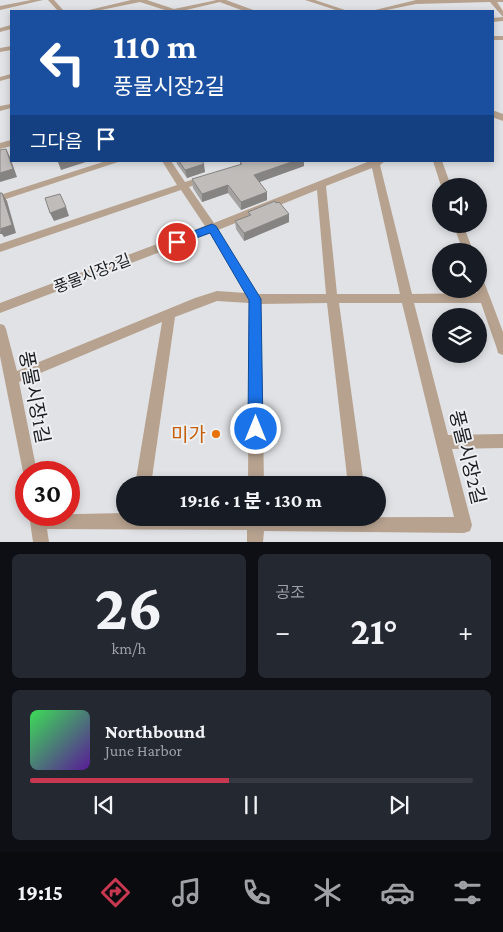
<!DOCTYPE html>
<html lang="ko">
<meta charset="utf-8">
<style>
body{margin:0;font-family:"Crimson Pro","Noto Sans KR",serif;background:#242831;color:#f1f3f6;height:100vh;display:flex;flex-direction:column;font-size:19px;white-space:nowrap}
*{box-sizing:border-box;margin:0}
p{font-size:16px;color:#9ea1a6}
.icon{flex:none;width:28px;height:28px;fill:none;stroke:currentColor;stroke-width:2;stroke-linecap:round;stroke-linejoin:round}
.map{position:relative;height:542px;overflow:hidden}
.details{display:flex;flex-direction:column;gap:12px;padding:12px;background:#0d0f14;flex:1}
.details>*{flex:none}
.guide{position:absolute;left:10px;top:10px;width:484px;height:152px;border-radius:0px;box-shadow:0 2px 8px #0003;background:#1a4fa0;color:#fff;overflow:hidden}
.controls{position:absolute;left:432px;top:178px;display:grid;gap:10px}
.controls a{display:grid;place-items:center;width:55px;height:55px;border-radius:50%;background:#171b24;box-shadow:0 2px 8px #0003;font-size:25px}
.speed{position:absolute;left:15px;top:461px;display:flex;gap:10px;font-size:25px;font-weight:700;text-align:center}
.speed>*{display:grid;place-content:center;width:65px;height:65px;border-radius:50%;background:#171b24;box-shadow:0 2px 8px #0003;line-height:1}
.speed .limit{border:8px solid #d22;background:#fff;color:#111}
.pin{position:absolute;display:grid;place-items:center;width:42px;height:42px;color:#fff;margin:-21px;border:2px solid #fff;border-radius:50%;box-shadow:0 1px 5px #0007}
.me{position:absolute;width:55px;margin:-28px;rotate:0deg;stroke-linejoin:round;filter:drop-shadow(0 0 4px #0008)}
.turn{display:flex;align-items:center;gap:18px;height:105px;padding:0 20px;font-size:22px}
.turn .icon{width:65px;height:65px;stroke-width:2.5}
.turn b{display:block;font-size:35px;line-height:42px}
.then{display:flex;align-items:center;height:48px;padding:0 20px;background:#0003;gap:10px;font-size:19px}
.big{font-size:38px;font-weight:700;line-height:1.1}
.details .card{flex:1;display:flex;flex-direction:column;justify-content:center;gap:8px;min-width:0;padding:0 18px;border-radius:8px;background:#242831}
.details .dial{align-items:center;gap:0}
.dial b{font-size:65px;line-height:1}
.song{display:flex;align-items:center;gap:15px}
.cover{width:60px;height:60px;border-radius:8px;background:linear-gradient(135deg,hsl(130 70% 55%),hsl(270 70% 35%))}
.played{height:5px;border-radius:2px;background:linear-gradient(90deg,#c83851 45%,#363941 45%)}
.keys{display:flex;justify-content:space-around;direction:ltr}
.heat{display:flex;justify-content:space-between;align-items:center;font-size:28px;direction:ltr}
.details .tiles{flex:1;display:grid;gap:12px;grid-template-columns:1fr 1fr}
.card:last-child{grid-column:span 2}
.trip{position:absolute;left:116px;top:476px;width:270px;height:50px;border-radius:25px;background:#171b24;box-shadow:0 2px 8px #0003;font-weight:700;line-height:50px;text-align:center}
.tab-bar{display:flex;height:80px;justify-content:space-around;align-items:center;background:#090b0e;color:#9ea1a6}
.tab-bar .icon{width:35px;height:35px}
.tab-bar .current{color:#c83851}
.tab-bar b{font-size:22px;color:#f1f3f6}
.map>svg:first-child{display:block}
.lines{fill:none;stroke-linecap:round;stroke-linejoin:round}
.minor{fill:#b7a28f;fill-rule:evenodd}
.tertiary{fill:#b7a28f;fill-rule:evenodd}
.wall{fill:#a4a2a0}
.shaded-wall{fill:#868482}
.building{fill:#bfbcba;stroke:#868482}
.route{fill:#1a73e8;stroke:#114b97}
.food-dot{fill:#e8710a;stroke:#edeff2;stroke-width:2}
.labels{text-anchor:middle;stroke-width:4;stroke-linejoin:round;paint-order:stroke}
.street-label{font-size:16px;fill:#1b1c1d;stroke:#edeff2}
.near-street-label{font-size:19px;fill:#1b1c1d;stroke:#edeff2}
.near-food-label{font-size:19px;fill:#c56008;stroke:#edeff2;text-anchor:end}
</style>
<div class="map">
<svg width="503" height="542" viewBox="0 0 503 542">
<rect width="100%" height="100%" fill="#e0e2e5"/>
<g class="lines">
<g class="minor">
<polygon points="31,0 43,0 0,10 0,6"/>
<polygon points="48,0 54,0 64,11 58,11"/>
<polygon points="131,0 147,0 174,9 217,0 224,1 182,11 168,11 140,2 96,11 85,11"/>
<polygon points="305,0 315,0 348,11 339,11"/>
<polygon points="416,0 503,0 503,2 497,2 503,11 503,17 490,2 416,4 382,11 371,11"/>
<polygon points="503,17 503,21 492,22 492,18"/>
<polygon points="11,25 11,29 0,32 0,28"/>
<rect x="492" y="36" width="11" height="4"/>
<polygon points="11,46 11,50 0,52 0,48"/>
<polygon points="11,74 11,78 0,81 0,77"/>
<polygon points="11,104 11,108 0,111 0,106"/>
<polygon points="11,140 11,146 0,149 0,143"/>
<polygon points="106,161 121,161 0,201 0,195"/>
<path d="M 162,161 L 171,161 L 185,182 L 207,175 L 210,176 L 210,180 L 189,187 L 214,223 L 370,161 L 385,161 L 380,165 L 412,294 L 477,293 L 476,289 L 479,289 L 479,278 L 483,279 L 503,332 L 503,355 L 498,353 L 497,349 L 481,303 L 414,303 L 448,435 L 503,434 L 503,448 L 452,449 L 472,525 L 470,531 L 464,533 L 264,531 L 263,542 L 247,542 L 247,530 L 47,529 L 49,542 L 33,542 L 29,515 L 125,513 L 125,518 L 454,517 L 402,303 L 339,303 L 364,485 L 348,485 L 327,303 L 261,304 L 264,485 L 248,485 L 249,303 L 217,301 L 175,317 L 151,485 L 135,485 L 162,322 L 19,382 L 37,472 L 26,472 L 26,478 L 24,477 L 0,356 L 0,324 L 4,325 L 6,329 L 17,371 L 195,298 L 217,291 L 246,293 L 210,233 L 0,313 L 0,303 L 205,226 L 181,190 L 0,252 L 0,244 L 177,185 ZM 372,168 L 400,294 L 337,294 L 326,186 ZM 317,190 L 326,294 L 258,294 L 218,230 Z"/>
<polygon points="433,161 442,161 451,186 441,186"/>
<polygon points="453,224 463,224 473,251 463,251"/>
</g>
<g class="tertiary">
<polygon points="214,0 226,0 256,11 244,11"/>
<polygon points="492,110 503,114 503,121 492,117"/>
</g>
</g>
<g class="wall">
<polygon points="176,161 202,161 205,172 187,178 177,164"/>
<polygon points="240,162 304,166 259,182 267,200 241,210 228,193 202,202 193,188 192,179 240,165"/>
<polygon points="276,203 289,214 289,222 244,241 236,229 235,221 248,216 248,212"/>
</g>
<g class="shaded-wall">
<polygon points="6,149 10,157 17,177 0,182 0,173"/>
<polygon points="59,161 89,161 61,170 58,162"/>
<polygon points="294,161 304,161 304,166 254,184 254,175"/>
<polygon points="204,164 205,172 187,178 185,170"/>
<polygon points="228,185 228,193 202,202 202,194"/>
<polygon points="267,192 267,200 241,210 241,202"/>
<polygon points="2,193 7,201 16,233 4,237 2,234 0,234"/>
<polygon points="66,207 69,216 54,221 50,213"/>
<polygon points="289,214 289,222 244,241 244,233"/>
</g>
<g class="building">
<polygon points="6,149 13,169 0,173 0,150"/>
<polygon points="179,161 202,161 204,164 185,170"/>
<polygon points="242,161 294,161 254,175 267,192 241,202 228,185 202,194 192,179 242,164 240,162"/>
<polygon points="0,193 2,193 12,225 0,229"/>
<polygon points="60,194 66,207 50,213 45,198"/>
<polygon points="275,201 276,203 279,202 289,214 244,233 235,221 251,215 248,212"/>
</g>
<polygon class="route" points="212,224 216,226 261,299 263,429 261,434 256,436 251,434 248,429 249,300 210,233 177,245 172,242 173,239"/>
<circle class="food-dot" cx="216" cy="434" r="5"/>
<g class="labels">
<g class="street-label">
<text transform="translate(92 273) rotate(-21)" y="6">풍물시장2길</text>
</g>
<g class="near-street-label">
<text transform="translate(35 397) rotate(79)" y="7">풍물시장1길</text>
<text transform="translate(468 457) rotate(76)" y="7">풍물시장2길</text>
</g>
<g class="near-food-label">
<text x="206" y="441">미가</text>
</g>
</g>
</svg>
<div class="controls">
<a><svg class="icon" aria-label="sound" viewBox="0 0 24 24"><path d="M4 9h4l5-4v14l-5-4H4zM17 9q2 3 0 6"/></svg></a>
<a><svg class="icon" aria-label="search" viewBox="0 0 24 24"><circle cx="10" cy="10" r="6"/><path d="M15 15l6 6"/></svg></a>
<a><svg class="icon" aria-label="layers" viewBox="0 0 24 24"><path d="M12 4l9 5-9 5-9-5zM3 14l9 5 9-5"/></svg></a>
</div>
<div class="speed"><div class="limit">30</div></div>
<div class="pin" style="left:177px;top:242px;background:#d93025"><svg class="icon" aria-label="arrive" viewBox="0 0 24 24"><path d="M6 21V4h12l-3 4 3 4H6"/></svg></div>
<svg class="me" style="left:256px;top:429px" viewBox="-20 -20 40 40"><circle r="17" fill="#1a73e8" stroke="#fff" stroke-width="3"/><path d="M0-11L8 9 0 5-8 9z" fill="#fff"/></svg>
<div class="trip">19:16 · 1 분 · 130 m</div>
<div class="guide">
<div class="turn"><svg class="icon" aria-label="left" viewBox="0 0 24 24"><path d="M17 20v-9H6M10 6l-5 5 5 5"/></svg><div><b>110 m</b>풍물시장2길</div></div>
<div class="then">그다음<svg class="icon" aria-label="arrive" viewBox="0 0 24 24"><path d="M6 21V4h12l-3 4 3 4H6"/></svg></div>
</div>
</div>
<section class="details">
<div class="tiles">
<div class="card dial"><b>26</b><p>km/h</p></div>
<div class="card"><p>공조</p>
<div class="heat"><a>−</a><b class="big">21°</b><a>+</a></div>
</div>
<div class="card">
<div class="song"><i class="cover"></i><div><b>Northbound</b><p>June Harbor</p></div></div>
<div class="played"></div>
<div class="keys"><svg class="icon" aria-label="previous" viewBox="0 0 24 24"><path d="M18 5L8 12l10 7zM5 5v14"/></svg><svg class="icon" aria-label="pause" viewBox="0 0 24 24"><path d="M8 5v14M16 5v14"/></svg><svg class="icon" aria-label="next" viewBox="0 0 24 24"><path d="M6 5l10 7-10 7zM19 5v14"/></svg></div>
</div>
</div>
</section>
<nav class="tab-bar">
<b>19:15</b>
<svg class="icon current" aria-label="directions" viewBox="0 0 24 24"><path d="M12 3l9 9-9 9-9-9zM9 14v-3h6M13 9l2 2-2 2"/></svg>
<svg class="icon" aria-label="music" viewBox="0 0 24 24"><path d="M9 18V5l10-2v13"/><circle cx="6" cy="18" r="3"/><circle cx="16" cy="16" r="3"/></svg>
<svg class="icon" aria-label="phone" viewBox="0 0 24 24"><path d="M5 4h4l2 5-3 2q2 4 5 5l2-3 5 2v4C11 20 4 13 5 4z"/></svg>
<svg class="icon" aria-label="climate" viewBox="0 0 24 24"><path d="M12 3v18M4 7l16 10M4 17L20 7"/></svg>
<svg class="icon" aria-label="car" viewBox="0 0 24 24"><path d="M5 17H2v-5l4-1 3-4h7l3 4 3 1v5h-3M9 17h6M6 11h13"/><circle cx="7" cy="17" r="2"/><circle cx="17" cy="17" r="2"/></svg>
<svg class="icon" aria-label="filters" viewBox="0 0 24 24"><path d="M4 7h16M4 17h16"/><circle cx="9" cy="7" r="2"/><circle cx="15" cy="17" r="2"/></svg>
</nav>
